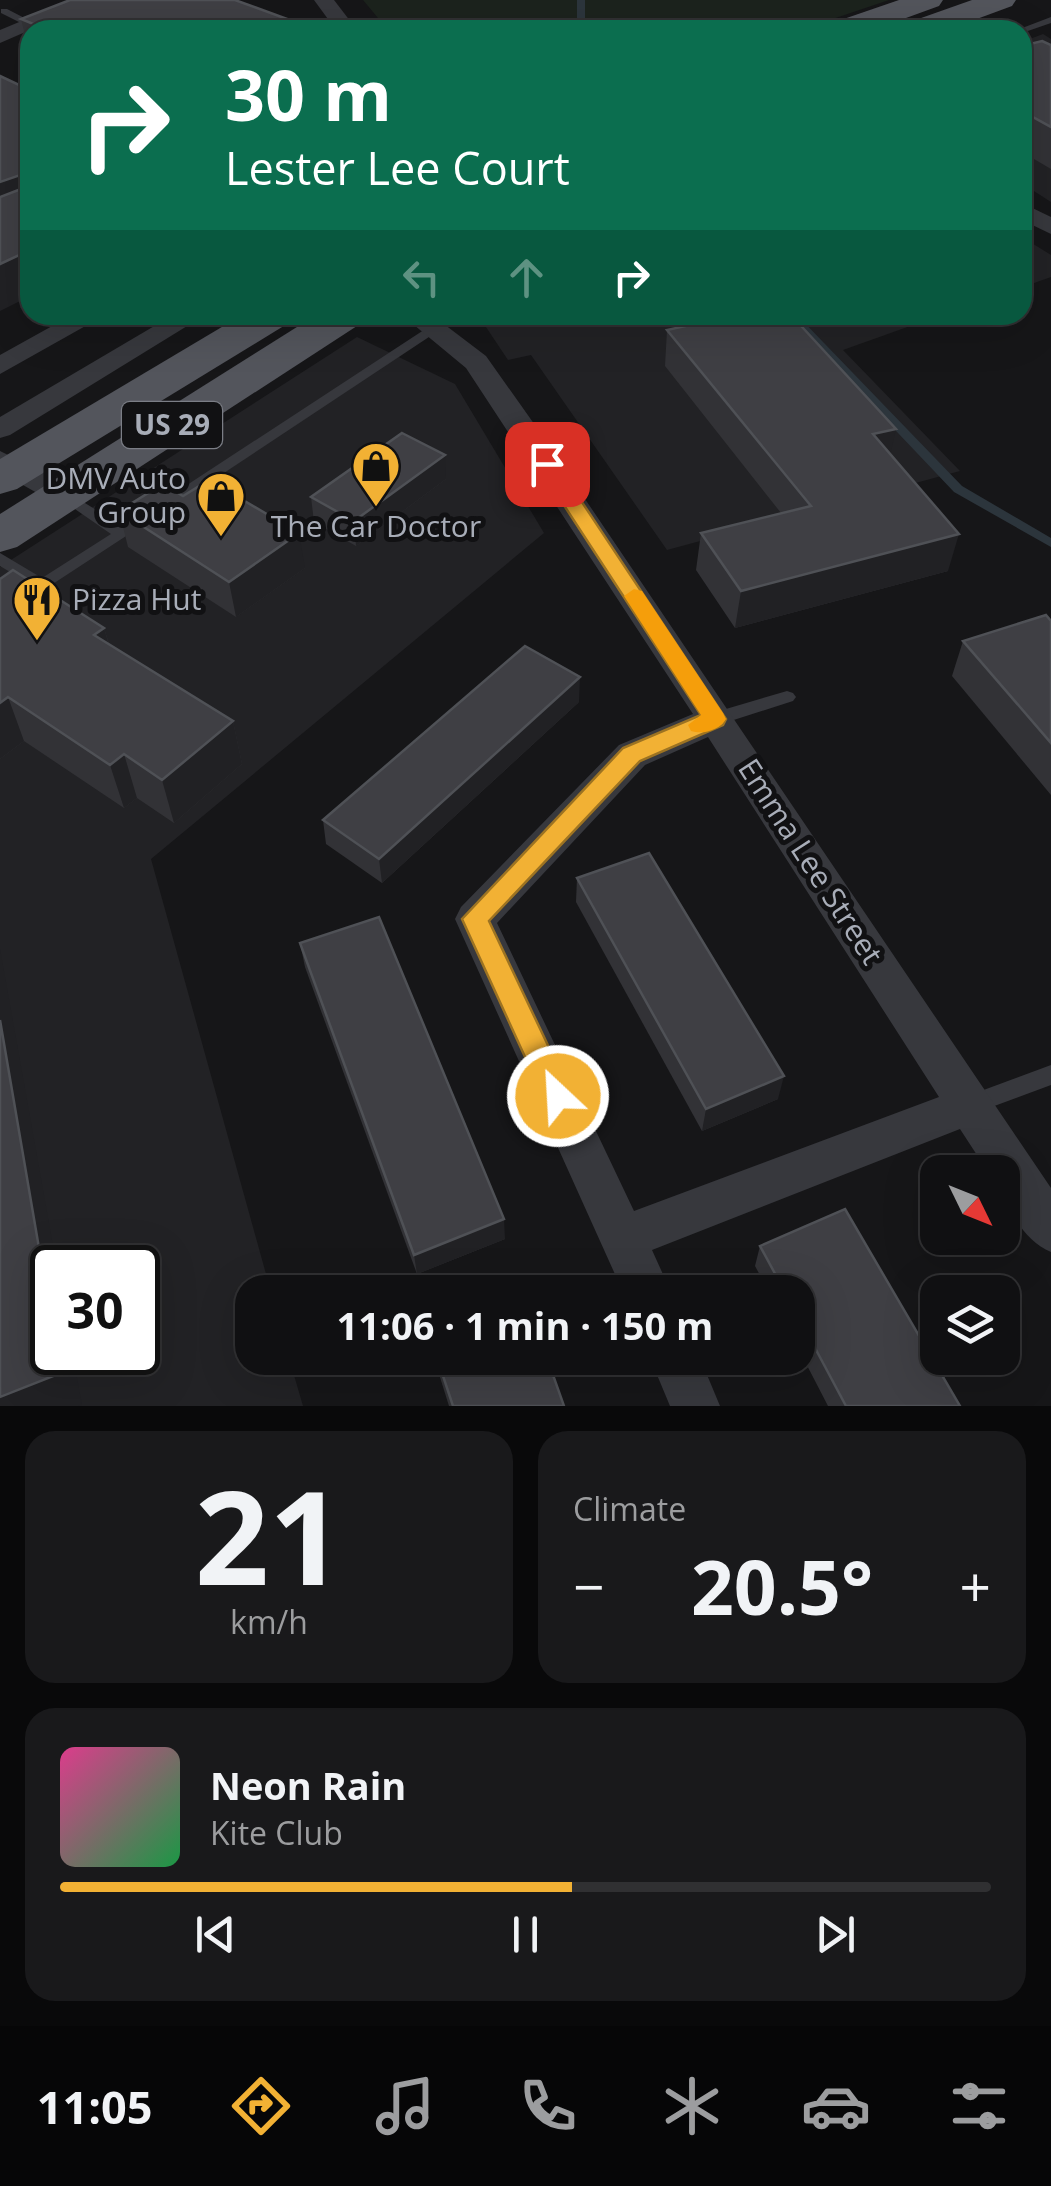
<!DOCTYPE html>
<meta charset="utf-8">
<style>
body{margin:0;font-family:"Open Sans",sans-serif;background:#19191b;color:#f1f3f6;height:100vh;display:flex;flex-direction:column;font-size:38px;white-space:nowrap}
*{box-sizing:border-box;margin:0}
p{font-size:32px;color:#9c9d9f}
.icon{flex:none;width:55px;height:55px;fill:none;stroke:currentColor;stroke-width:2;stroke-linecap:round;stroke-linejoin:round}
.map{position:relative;height:1406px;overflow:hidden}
.side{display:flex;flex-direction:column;gap:25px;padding:25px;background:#09090a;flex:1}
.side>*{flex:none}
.hud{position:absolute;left:20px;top:20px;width:1012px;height:305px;border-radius:30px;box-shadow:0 10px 40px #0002,0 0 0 2px #303032;background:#0b6e4f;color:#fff;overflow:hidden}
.needle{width:65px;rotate:133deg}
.buttons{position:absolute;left:920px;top:1155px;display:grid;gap:20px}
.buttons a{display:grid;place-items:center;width:100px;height:100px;border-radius:20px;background:#101012;box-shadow:0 10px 40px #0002,0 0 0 2px #303032;font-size:50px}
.speed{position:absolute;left:30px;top:1245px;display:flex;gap:20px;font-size:50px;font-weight:700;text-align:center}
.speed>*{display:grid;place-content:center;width:130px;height:130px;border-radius:50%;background:#101012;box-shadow:0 10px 40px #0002,0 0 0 2px #303032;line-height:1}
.speed .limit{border:5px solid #111;border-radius:15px;background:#fff;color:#111}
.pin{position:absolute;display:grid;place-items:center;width:85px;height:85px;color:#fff;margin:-42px;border-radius:20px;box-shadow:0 5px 15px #0006}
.me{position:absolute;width:110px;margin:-55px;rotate:335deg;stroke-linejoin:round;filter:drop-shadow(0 0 8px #0008)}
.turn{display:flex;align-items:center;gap:35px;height:210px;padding:0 40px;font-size:45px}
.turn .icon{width:130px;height:130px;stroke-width:2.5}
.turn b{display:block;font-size:70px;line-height:85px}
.lanes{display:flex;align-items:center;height:95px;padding:0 40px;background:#0003;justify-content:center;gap:50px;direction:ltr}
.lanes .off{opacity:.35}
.big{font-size:75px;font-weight:700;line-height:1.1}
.side .widget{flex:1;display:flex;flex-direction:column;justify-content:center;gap:15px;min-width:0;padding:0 35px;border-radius:30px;background:#19191b}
.side .dial{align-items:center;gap:0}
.dial b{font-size:130px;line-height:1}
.song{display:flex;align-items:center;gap:30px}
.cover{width:120px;height:120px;border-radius:15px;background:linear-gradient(135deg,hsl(330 70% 55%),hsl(140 70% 35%))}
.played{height:10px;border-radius:5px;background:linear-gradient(90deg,#f2b134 55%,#303032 55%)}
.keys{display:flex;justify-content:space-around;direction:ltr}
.heat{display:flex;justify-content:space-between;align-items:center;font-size:55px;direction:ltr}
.side .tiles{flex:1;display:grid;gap:25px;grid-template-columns:1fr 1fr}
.widget:last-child{grid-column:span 2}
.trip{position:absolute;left:235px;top:1275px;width:580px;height:100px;border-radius:30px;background:#101012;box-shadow:0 10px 40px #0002,0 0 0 2px #303032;font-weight:700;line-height:100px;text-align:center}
.tabs{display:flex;height:160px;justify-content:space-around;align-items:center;background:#060607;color:#9c9d9f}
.tabs .icon{width:70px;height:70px}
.tabs .selected{color:#f2b134}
.tabs b{font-size:45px;color:#f1f3f6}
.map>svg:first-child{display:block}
.built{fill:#222225;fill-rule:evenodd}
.green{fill:#1c231d}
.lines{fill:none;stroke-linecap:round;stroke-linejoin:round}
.stream{fill:#2c353c;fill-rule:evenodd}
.service{fill:#37383d;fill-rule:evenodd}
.minor{fill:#37383d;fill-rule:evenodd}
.primary{fill:#53555c;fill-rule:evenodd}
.wall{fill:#323236}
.shaded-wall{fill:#212124}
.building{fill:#3f3f44;stroke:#4f5156;stroke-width:2.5}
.route{fill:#f2b134;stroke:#9d7322;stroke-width:2.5}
.slow{fill:#f59e0b}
.labels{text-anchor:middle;stroke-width:10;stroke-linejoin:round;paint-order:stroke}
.shield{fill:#111113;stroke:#7b7e86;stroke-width:2.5}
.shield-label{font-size:28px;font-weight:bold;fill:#a8adb8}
.poi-label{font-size:30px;fill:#a8adb8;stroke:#111113;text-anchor:end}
.street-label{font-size:30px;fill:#a8adb8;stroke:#111113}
</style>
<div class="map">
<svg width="1051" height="1406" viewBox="0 0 1051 1406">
<rect width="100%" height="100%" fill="#161618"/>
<g class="built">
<polygon points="1043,34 1051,39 1051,202 1023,184 1022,42"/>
<polygon points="1022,237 1051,255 1051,277 1023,287"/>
<polygon points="478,315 941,315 843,350 960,471 667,550 531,355 508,360"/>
<path d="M 357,337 L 455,384 L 544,533 L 151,859 L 271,1292 L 252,1292 L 252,1358 L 289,1358 L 303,1406 L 0,1406 L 0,567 ZM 52,1268 L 138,1268 L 138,1352 L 52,1352 Z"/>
</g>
<polygon class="green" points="363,0 889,0 800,30 388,30"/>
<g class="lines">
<g class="stream">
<rect x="577" y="0" width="8" height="30"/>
<polygon points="786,315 797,315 962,486 1051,538 1051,547 954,492"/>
</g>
<g class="service">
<polygon points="1,9 7,9 36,24 27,26 1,13"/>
<polygon points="1051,17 1051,23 1022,33 1022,30 1017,30"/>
<polygon points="433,324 440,328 438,331 168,510 158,510 155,507 158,504"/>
<polygon points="64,490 122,526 141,516 149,521 42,591 0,566 0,553 42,578 111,534 59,498 56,495"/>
<polygon points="787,691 793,693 796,697 793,701 715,726 706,719 709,714"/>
<polygon points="1051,1065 1051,1085 970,1115 962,1112 959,1105 962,1098"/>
</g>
<g class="minor">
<polygon points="72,0 99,0 0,43 0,30"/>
<polygon points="314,0 334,0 357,30 336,30"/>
<polygon points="1022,203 1051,217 1051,234 1022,220"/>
<polygon points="72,315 105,315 0,374 0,355"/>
<polygon points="173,315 205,315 10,435 0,438 0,417"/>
<path d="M 402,315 L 432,315 L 486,356 L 537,428 L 1051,1188 L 1051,1252 C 1022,1240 1002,1203 1002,1172 L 988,1172 L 960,1129 L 652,1250 L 671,1292 L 623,1292 L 455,919 L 461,907 L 619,745 L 693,714 L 466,368 ZM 708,737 L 939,1097 L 634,1211 L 497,923 L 645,765 Z"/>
<polygon points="0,451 75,488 79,495 75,502 53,502 0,472"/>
<polygon points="650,1358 700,1358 720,1406 670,1406"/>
</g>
<g class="primary">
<polygon points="899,0 943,0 939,6 873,30 827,30 832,23"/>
<polygon points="972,0 1016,0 1012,6 947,30 902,30 907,23"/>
<polygon points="242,315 293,315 287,324 17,489 0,494 0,459"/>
<polygon points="316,315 366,315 360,324 17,547 0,552 0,514"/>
</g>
</g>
<g class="wall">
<polygon points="21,19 317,30 30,30 30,55"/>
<polygon points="1051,45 1051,169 1022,152 1022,46"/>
<polygon points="660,315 791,315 890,455 948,571 735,628 696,570 701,533 781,513 665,366 667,330 686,326"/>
<polygon points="446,479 356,546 314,522 311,497"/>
<polygon points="119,511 305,568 236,617 128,547"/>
<polygon points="0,579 104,628 109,644 233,721 242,764 174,823 137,798 124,808 24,741 0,759"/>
<polygon points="1051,621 1051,795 952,676 963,641"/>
<polygon points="579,702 382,883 326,844 323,820"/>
<polygon points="577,878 778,1099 702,1131 576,902"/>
<polygon points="300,943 505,1239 417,1274 305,967"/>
<polygon points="760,1246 960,1406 828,1406 798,1348 798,1292 769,1292 755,1266"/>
<polygon points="434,1358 547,1358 564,1406 449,1406"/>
</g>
<g class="shaded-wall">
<polygon points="23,174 30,202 0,225 0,182"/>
<polygon points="30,250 30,296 0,311 0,264"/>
<polygon points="896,429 888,465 873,434"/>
<polygon points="445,455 446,479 356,546 354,521"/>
<polygon points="299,533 305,568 236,617 229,582"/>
<polygon points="959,534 948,571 735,628 741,591"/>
<polygon points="104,628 117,672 94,635"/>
<polygon points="580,677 579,702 382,883 379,859"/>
<polygon points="8,697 24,741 0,759 0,703"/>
<polygon points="233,721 242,764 174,823 162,780"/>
<polygon points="124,754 137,798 124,808 110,765"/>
<polygon points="0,949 57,1268 52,1268 52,1324 0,1020"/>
<polygon points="784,1076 778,1099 702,1131 706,1109"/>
<polygon points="504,1219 505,1239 417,1274 414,1255"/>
<polygon points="57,1352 72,1352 82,1405 78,1406 0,1406 0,1397"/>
</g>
<g class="building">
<polygon points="70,0 235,0 317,30 48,30 21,19"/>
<polygon points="1042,41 1051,45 1051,127 1022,111 1022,46"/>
<polygon points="0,76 30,90 30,250 0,264 0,197 21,189 23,174 0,182"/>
<polygon points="736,315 791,315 896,429 873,434 959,534 741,591 701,533 811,506 667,330"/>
<polygon points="402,433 445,455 354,521 311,497"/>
<polygon points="209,480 299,533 229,582 119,511 163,484 183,496"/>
<polygon points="13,570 104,628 94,635 233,721 162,780 124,754 110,765 8,697 0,703 0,579"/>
<polygon points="1046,615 1051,621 1051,743 963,641"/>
<polygon points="525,646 580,677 379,859 323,820"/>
<polygon points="649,853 784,1076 706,1109 577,878"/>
<polygon points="379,917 504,1219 414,1255 300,943"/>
<polygon points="0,1020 52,1324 52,1352 57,1352 61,1373 0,1397"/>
<polygon points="845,1209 960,1406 846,1406 798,1316 798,1292 785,1292 760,1246"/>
<polygon points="437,1358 547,1358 564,1406 453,1406"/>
</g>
<polygon class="route" points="547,458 554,460 726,719 723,725 640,761 489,921 572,1096 568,1105 558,1109 547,1105 462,919 623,748 701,715 537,464"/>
<path class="slow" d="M 634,589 L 642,591 L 723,713 L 726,719 C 720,730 703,735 691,731 L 688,725 L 701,715 L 624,596 Z"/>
<defs>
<g id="shop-pin" transform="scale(2.5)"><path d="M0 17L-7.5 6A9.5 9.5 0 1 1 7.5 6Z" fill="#f2b134" stroke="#111113"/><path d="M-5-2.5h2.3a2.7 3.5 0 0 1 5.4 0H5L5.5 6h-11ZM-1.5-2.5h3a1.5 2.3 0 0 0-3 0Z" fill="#111"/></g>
<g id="restaurant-pin" transform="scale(2.5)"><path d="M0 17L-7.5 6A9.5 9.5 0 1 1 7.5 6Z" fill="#f2b134" stroke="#111113"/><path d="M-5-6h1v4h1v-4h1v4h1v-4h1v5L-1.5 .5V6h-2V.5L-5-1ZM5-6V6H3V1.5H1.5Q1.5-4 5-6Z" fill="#111"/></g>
</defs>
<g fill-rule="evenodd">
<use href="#shop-pin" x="376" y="466"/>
<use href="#shop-pin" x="221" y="496"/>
<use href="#restaurant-pin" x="37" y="600"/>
</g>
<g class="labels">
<rect class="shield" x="122" y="402" width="100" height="46" rx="8"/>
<g class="shield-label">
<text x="172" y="435">US 29</text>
</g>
<g class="poi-label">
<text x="186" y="489">DMV Auto<tspan x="186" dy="34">Group</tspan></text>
<text x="376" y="537" text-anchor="middle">The Car Doctor</text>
<text x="72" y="610" text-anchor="start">Pizza Hut</text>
</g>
<g class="street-label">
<text transform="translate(810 862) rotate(57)" y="10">Emma Lee Street</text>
</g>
</g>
</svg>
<div class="buttons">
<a><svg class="needle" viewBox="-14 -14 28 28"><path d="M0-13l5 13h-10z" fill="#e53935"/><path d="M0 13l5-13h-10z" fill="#9c9d9f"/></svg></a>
<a><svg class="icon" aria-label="layers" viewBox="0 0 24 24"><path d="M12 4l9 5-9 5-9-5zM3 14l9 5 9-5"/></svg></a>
</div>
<div class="speed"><div class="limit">30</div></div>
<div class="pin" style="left:547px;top:464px;background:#d93025"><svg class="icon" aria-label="arrive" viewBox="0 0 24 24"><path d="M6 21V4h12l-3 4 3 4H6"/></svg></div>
<svg class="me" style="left:558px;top:1096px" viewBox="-20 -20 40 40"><circle r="17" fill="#f2b134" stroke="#fff" stroke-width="3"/><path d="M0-11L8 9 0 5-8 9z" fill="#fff"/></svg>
<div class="trip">11:06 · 1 min · 150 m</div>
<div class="hud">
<div class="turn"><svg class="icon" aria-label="right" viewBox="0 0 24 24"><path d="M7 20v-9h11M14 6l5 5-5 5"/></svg><div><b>30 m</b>Lester Lee Court</div></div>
<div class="lanes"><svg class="icon off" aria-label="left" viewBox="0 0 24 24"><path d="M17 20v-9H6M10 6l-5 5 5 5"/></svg><svg class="icon off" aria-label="ahead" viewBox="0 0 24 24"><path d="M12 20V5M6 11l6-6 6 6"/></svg><svg class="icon" aria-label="right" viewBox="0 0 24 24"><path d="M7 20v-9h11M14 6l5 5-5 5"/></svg></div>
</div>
</div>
<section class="side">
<div class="tiles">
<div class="widget dial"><b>21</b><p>km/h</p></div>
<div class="widget"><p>Climate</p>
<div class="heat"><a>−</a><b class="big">20.5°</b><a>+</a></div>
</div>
<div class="widget">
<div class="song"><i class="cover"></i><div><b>Neon Rain</b><p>Kite Club</p></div></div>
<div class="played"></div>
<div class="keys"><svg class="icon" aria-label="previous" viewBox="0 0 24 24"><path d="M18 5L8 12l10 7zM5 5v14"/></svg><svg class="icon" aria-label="pause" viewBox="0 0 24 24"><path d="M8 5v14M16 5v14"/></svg><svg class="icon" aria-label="next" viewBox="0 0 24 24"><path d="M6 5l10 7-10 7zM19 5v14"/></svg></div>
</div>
</div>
</section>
<nav class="tabs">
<b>11:05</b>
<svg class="icon selected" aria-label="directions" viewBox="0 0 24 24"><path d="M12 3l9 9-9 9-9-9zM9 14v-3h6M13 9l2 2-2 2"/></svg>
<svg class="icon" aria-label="music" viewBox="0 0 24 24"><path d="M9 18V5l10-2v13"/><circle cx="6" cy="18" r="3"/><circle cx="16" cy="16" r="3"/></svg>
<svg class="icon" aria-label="phone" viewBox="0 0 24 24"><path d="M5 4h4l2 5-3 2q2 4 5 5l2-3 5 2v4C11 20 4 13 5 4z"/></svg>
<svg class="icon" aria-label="climate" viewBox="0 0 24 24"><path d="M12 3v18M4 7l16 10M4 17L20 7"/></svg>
<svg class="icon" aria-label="car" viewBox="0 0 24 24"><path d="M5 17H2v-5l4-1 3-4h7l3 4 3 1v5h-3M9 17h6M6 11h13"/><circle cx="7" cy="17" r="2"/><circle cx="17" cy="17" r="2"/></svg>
<svg class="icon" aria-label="filters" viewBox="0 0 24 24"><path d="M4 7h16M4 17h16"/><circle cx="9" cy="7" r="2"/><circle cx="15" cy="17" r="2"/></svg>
</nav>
